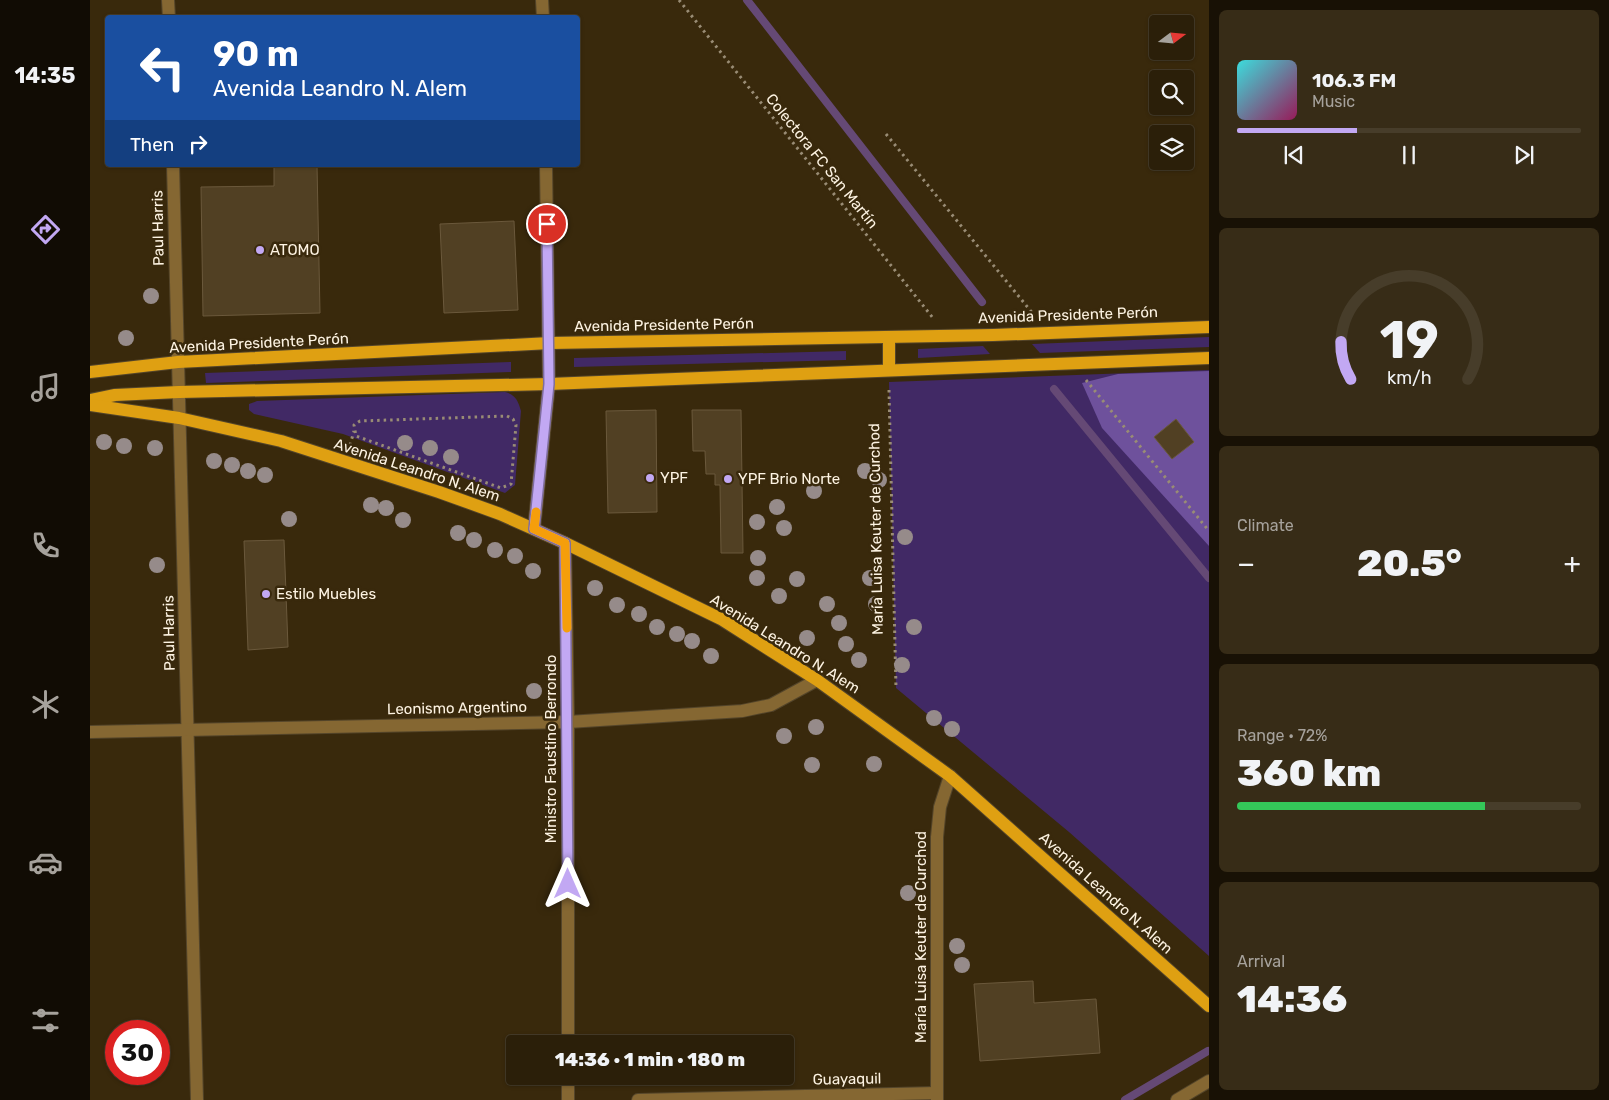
<!DOCTYPE html>
<meta charset="utf-8">
<style>
body{margin:0;font-family:Rubik,sans-serif;background:#372c17;color:#f1f3f6;height:100vh;display:flex;flex-direction:column;font-size:19px;white-space:nowrap}
*{box-sizing:border-box;margin:0}
p{font-size:16px;color:#a6a29c}
.icon{flex:none;width:28px;height:28px;fill:none;stroke:currentColor;stroke-width:2;stroke-linecap:round;stroke-linejoin:round}
.map{position:relative;flex:1;overflow:hidden}
.panel{display:flex;flex-direction:column;gap:10px;padding:10px;background:#181105;width:400px}
.panel>*{flex:none}
.hud{position:absolute;left:15px;top:15px;width:475px;height:152px;border-radius:5px;box-shadow:0 1px 4px #0004,0 0 0 1px #473d2a;background:#1a4fa0;color:#fff;overflow:hidden}
.needle{width:32px;rotate:74deg}
.fabs{position:absolute;left:1059px;top:15px;display:grid;gap:10px}
.fabs a{display:grid;place-items:center;width:45px;height:45px;border-radius:5px;background:#2b1f09;box-shadow:0 1px 4px #0004,0 0 0 1px #473d2a;font-size:25px}
.speed{position:absolute;left:15px;top:1020px;display:flex;gap:10px;font-size:25px;font-weight:700;text-align:center}
.speed>*{display:grid;place-content:center;width:65px;height:65px;border-radius:50%;background:#2b1f09;box-shadow:0 1px 4px #0004,0 0 0 1px #473d2a;line-height:1}
.speed .limit{border:8px solid #d22;background:#fff;color:#111}
.pin{position:absolute;display:grid;place-items:center;width:42px;height:42px;color:#fff;margin:-21px;border:2px solid #fff;border-radius:50%;box-shadow:0 1px 5px #0007}
.me{position:absolute;width:55px;margin:-28px;rotate:0deg;stroke-linejoin:round;filter:drop-shadow(0 0 4px #0008)}
.turn{display:flex;align-items:center;gap:18px;height:105px;padding:0 25px;font-size:22px}
.turn .icon{width:65px;height:65px;stroke-width:2.5}
.turn b{display:block;font-size:35px;line-height:42px}
.then{display:flex;align-items:center;height:48px;padding:0 25px;background:#0003;gap:10px;font-size:19px}
.big{font-size:38px;font-weight:800;line-height:1.1}
.panel .tile{flex:1;display:flex;flex-direction:column;justify-content:center;gap:8px;min-width:0;padding:0 18px;border-radius:8px;background:#372c17}
.panel .dial{align-items:center;gap:0}
.dial svg{height:130px;overflow:visible;fill:none;stroke:#473d2a;stroke-width:7;stroke-linecap:round;text-anchor:middle}
.dial text{fill:#f1f3f6;stroke:none}
.song{display:flex;align-items:center;gap:15px}
.cover{width:60px;height:60px;border-radius:8px;background:linear-gradient(135deg,hsl(180 70% 55%),hsl(330 70% 35%))}
.played{height:5px;border-radius:2px;background:linear-gradient(90deg,#c2a8f3 35%,#473d2a 35%)}
.keys{display:flex;justify-content:space-around;direction:ltr}
.heat{display:flex;justify-content:space-between;align-items:center;font-size:28px;direction:ltr}
.charge{height:8px;border-radius:4px;background:linear-gradient(90deg,#34c759 72%,#473d2a 0)}
.trip{position:absolute;left:416px;top:1035px;width:288px;height:50px;border-radius:5px;background:#2b1f09;box-shadow:0 1px 4px #0004,0 0 0 1px #473d2a;font-weight:800;line-height:50px;text-align:center}
main{display:flex;flex:1;min-height:0}
.tabs{display:flex;flex-direction:column;width:90px;justify-content:space-around;align-items:center;background:#110c04;color:#a6a29c}
.tabs .icon{width:35px;height:35px}
.tabs .on{color:#c2a8f3}
.tabs b{font-size:22px;color:#f1f3f6}
.map>svg:first-child{display:block}
.green{fill:#412965}
.forest{fill:#6e519c}
.lines{fill:none;stroke-linecap:round;stroke-linejoin:round}
.stream{stroke:#654975;stroke-width:8}
.building{fill:#514023;stroke:#6b593c}
.minor-casing{stroke:#54452a;stroke-width:14}
.major-casing{stroke:#54452a;stroke-width:14}
.path{stroke:#998c75;stroke-width:3;stroke-dasharray:2.5 4;stroke-linecap:butt}
.minor{stroke:#856732;stroke-width:12}
.major{stroke:#dfa012;stroke-width:12}
.tree{fill:#968b8a}
.route-casing{stroke:#7e6d9e;stroke-width:12}
.route{stroke:#c2a8f3;stroke-width:9}
.slow{stroke:#f59e0b;stroke-width:9}
.poi-dot{fill:#c2a8f3;stroke:#39290c;stroke-width:2}
.labels{text-anchor:middle;stroke-width:5;stroke-linejoin:round;paint-order:stroke}
.street-label{font-size:15px;fill:#fdf3e2;stroke:#39290c}
.poi-label{font-size:15px;fill:#fdf3e2;stroke:#39290c;text-anchor:start}
</style>
<main>
<nav class="tabs">
<b>14:35</b>
<svg class="icon on" aria-label="directions" viewBox="0 0 24 24"><path d="M12 3l9 9-9 9-9-9zM9 14v-3h6M13 9l2 2-2 2"/></svg>
<svg class="icon" aria-label="music" viewBox="0 0 24 24"><path d="M9 18V5l10-2v13"/><circle cx="6" cy="18" r="3"/><circle cx="16" cy="16" r="3"/></svg>
<svg class="icon" aria-label="phone" viewBox="0 0 24 24"><path d="M5 4h4l2 5-3 2q2 4 5 5l2-3 5 2v4C11 20 4 13 5 4z"/></svg>
<svg class="icon" aria-label="climate" viewBox="0 0 24 24"><path d="M12 3v18M4 7l16 10M4 17L20 7"/></svg>
<svg class="icon" aria-label="car" viewBox="0 0 24 24"><path d="M5 17H2v-5l4-1 3-4h7l3 4 3 1v5h-3M9 17h6M6 11h13"/><circle cx="7" cy="17" r="2"/><circle cx="17" cy="17" r="2"/></svg>
<svg class="icon" aria-label="filters" viewBox="0 0 24 24"><path d="M4 7h16M4 17h16"/><circle cx="9" cy="7" r="2"/><circle cx="15" cy="17" r="2"/></svg>
</nav>
<div class="map">
<svg width="1119" height="1100" viewBox="0 0 1119 1100">
<rect width="100%" height="100%" fill="#39290c"/>
<g class="green">
<polygon points="1119,337 1119,347 950,353 942,344"/>
<polygon points="893,346 900,354 828,358 828,349"/>
<polygon points="756,351 756,360 484,367 484,358"/>
<polygon points="421,362 421,372 116,383 115,373"/>
<polygon points="1119,370 1119,956 979,832 806,688 799,382"/>
<path d="M 415,392 C 426,395 428,401 431,411 L 425,485 L 415,493 L 253,434 L 164,414 L 159,410 L 159,404 L 167,401 Z"/>
</g>
<polygon class="forest" points="1119,371 1119,546 1012,428 992,383 1028,374"/>
<g class="lines">
<g class="stream">
<polyline points="657,0 892,302"/>
<polyline points="964,389 1119,578"/>
<polyline points="1035,1100 1118,1051"/>
</g>
</g>
<g class="building">
<polygon points="184,165 227,165 230,313 113,316 111,187 184,186"/>
<polygon points="424,221 428,310 354,313 350,224"/>
<polygon points="566,410 567,512 518,513 516,411"/>
<polygon points="602,410 651,410 653,553 631,553 630,485 625,485 625,474 616,474 615,451 603,451"/>
<polygon points="1086,419 1104,442 1082,459 1064,437"/>
<polygon points="194,540 198,647 158,650 154,541"/>
<polygon points="943,981 944,1003 1006,999 1010,1053 890,1061 884,984"/>
</g>
<g class="lines">
<g class="minor-casing">
<g id="minor">
<polyline points="78,0 79,18"/>
<polyline points="452,0 453,18"/>
<polyline points="83,165 107,1100"/>
<polyline points="444,529 459,384 456,165"/>
<polyline points="475,543 478,722 478,1044"/>
<polyline points="0,732 478,722 652,711 681,705 727,680"/>
<polyline points="478,1100 478,1076"/>
<polyline points="548,1100 847,1093"/>
<polyline points="847,1100 847,837 850,807 860,776"/>
<polyline points="1087,1100 1119,1081"/>
</g>
</g>
<g class="major-casing">
<g id="major">
<polyline points="799,369 799,337"/>
<polyline points="0,372 88,362 460,343 903,335 1119,327"/>
<polyline points="0,400 25,395 89,392 459,384 1119,358"/>
<polyline points="0,405 89,418 191,441 349,492 410,514 475,543 631,619 727,680 860,776 1119,1006"/>
</g>
</g>
<g class="path">
<polyline points="589,0 843,318"/>
<polyline points="796,134 944,315"/>
<polyline points="996,380 1119,531"/>
<polyline points="799,390 806,688"/>
<polygon points="417,416 423,419 426,425 421,484 411,488 266,436 264,425 270,421"/>
<polyline points="260,445 264,431"/>
</g>
<use href="#minor" class="minor"/>
<use href="#major" class="major"/>
</g>
<g class="tree">
<circle cx="61" cy="296" r="8"/>
<circle cx="36" cy="338" r="8"/>
<circle cx="14" cy="442" r="8"/>
<circle cx="315" cy="443" r="8"/>
<circle cx="34" cy="446" r="8"/>
<circle cx="65" cy="448" r="8"/>
<circle cx="340" cy="448" r="8"/>
<circle cx="361" cy="457" r="8"/>
<circle cx="124" cy="461" r="8"/>
<circle cx="142" cy="465" r="8"/>
<circle cx="158" cy="471" r="8"/>
<circle cx="775" cy="471" r="8"/>
<circle cx="175" cy="475" r="8"/>
<circle cx="789" cy="480" r="8"/>
<circle cx="724" cy="491" r="8"/>
<circle cx="281" cy="505" r="8"/>
<circle cx="687" cy="507" r="8"/>
<circle cx="296" cy="508" r="8"/>
<circle cx="199" cy="519" r="8"/>
<circle cx="313" cy="520" r="8"/>
<circle cx="667" cy="522" r="8"/>
<circle cx="694" cy="528" r="8"/>
<circle cx="368" cy="533" r="8"/>
<circle cx="815" cy="537" r="8"/>
<circle cx="384" cy="540" r="8"/>
<circle cx="405" cy="550" r="8"/>
<circle cx="425" cy="556" r="8"/>
<circle cx="668" cy="558" r="8"/>
<circle cx="67" cy="565" r="8"/>
<circle cx="443" cy="571" r="8"/>
<circle cx="667" cy="578" r="8"/>
<circle cx="780" cy="578" r="8"/>
<circle cx="707" cy="579" r="8"/>
<circle cx="505" cy="588" r="8"/>
<circle cx="689" cy="596" r="8"/>
<circle cx="737" cy="604" r="8"/>
<circle cx="786" cy="604" r="8"/>
<circle cx="527" cy="605" r="8"/>
<circle cx="549" cy="614" r="8"/>
<circle cx="749" cy="623" r="8"/>
<circle cx="567" cy="627" r="8"/>
<circle cx="824" cy="627" r="8"/>
<circle cx="587" cy="634" r="8"/>
<circle cx="717" cy="638" r="8"/>
<circle cx="602" cy="641" r="8"/>
<circle cx="756" cy="644" r="8"/>
<circle cx="621" cy="656" r="8"/>
<circle cx="769" cy="660" r="8"/>
<circle cx="812" cy="665" r="8"/>
<circle cx="444" cy="691" r="8"/>
<circle cx="844" cy="718" r="8"/>
<circle cx="726" cy="727" r="8"/>
<circle cx="862" cy="729" r="8"/>
<circle cx="694" cy="736" r="8"/>
<circle cx="784" cy="764" r="8"/>
<circle cx="722" cy="765" r="8"/>
<circle cx="818" cy="893" r="8"/>
<circle cx="867" cy="946" r="8"/>
<circle cx="872" cy="965" r="8"/>
</g>
<g class="lines">
<g class="route-casing">
<polyline id="route" points="457,224 459,384 444,529 475,543 478,884"/>
</g>
<use href="#route" class="route"/>
<polyline class="slow" points="446,512 444,529 475,543 477,628"/>
</g>
<g class="poi-dot">
<circle cx="170" cy="250" r="5"/>
<circle cx="560" cy="478" r="5"/>
<circle cx="638" cy="479" r="5"/>
<circle cx="176" cy="594" r="5"/>
</g>
<g class="labels">
<g class="street-label">
<text transform="translate(732 161) rotate(51)" y="5">Colectora FC San Martín</text>
<text transform="translate(68 228) rotate(-91)" y="5">Paul Harris</text>
<text transform="translate(978 315) rotate(-2)" y="5">Avenida Presidente Perón</text>
<text transform="translate(574 325) rotate(-1)" y="5">Avenida Presidente Perón</text>
<text transform="translate(169 343) rotate(-3)" y="5">Avenida Presidente Perón</text>
<text transform="translate(327 470) rotate(18)" y="5">Avenida Leandro N. Alem</text>
<text transform="translate(786 529) rotate(-91)" y="5">María Luisa Keuter de Curchod</text>
<text transform="translate(79 633) rotate(-91)" y="5">Paul Harris</text>
<text transform="translate(695 644) rotate(32)" y="5">Avenida Leandro N. Alem</text>
<text transform="translate(367 708) rotate(-1)" y="5">Leonismo Argentino</text>
<text transform="translate(461 749) rotate(-90)" y="5">Ministro Faustino Berrondo</text>
<text transform="translate(1016 893) rotate(42)" y="5">Avenida Leandro N. Alem</text>
<text transform="translate(831 937) rotate(-90)" y="5">María Luisa Keuter de Curchod</text>
<text transform="translate(757 1079) rotate(-1)" y="5">Guayaquil</text>
</g>
<g class="poi-label">
<text x="180" y="255">ATOMO</text>
<text x="570" y="483">YPF</text>
<text x="648" y="484">YPF Brio Norte</text>
<text x="186" y="599">Estilo Muebles</text>
</g>
</g>
</svg>
<div class="fabs">
<a><svg class="needle" viewBox="-14 -14 28 28"><path d="M0-13l5 13h-10z" fill="#e53935"/><path d="M0 13l5-13h-10z" fill="#a6a29c"/></svg></a>
<a><svg class="icon" aria-label="search" viewBox="0 0 24 24"><circle cx="10" cy="10" r="6"/><path d="M15 15l6 6"/></svg></a>
<a><svg class="icon" aria-label="layers" viewBox="0 0 24 24"><path d="M12 4l9 5-9 5-9-5zM3 14l9 5 9-5"/></svg></a>
</div>
<div class="speed"><div class="limit">30</div></div>
<div class="pin" style="left:457px;top:224px;background:#d93025"><svg class="icon" aria-label="arrive" viewBox="0 0 24 24"><path d="M6 21V4h12l-3 4 3 4H6"/></svg></div>
<svg class="me" style="left:478px;top:884px" viewBox="-20 -20 40 40"><path d="M0-17L14 15 0 8-14 15z" fill="#c2a8f3" stroke="#fff" stroke-width="4"/></svg>
<div class="trip">14:36 · 1 min · 180 m</div>
<div class="hud">
<div class="turn"><svg class="icon" aria-label="left" viewBox="0 0 24 24"><path d="M17 20v-9H6M10 6l-5 5 5 5"/></svg><div><b>90 m</b>Avenida Leandro N. Alem</div></div>
<div class="then">Then<svg class="icon" aria-label="right" viewBox="0 0 24 24"><path d="M7 20v-9h11M14 6l5 5-5 5"/></svg></div>
</div>
</div>
<section class="panel">
<div class="tile">
<div class="song"><i class="cover"></i><div><b>106.3 FM</b><p>Music</p></div></div>
<div class="played"></div>
<div class="keys"><svg class="icon" aria-label="previous" viewBox="0 0 24 24"><path d="M18 5L8 12l10 7zM5 5v14"/></svg><svg class="icon" aria-label="pause" viewBox="0 0 24 24"><path d="M8 5v14M16 5v14"/></svg><svg class="icon" aria-label="next" viewBox="0 0 24 24"><path d="M6 5l10 7-10 7zM19 5v14"/></svg></div>
</div>
<div class="tile dial"><svg viewBox="0 0 100 80">
<path d="M14 69A42 42 0 1 1 86 69"/>
<path d="M14 69A42 42 0 0 1 8 46" stroke="#c2a8f3"/>
<text x="50" y="56" font-size="32" font-weight="700">19</text>
<text x="50" y="72" font-size="11">km/h</text>
</svg></div>
<div class="tile"><p>Climate</p>
<div class="heat"><a>−</a><b class="big">20.5°</b><a>+</a></div>
</div>
<div class="tile"><p>Range · 72%</p><b class="big">360 km</b><div class="charge"></div></div>
<div class="tile"><p>Arrival</p><b class="big">14:36</b></div>
</section>
</main>
